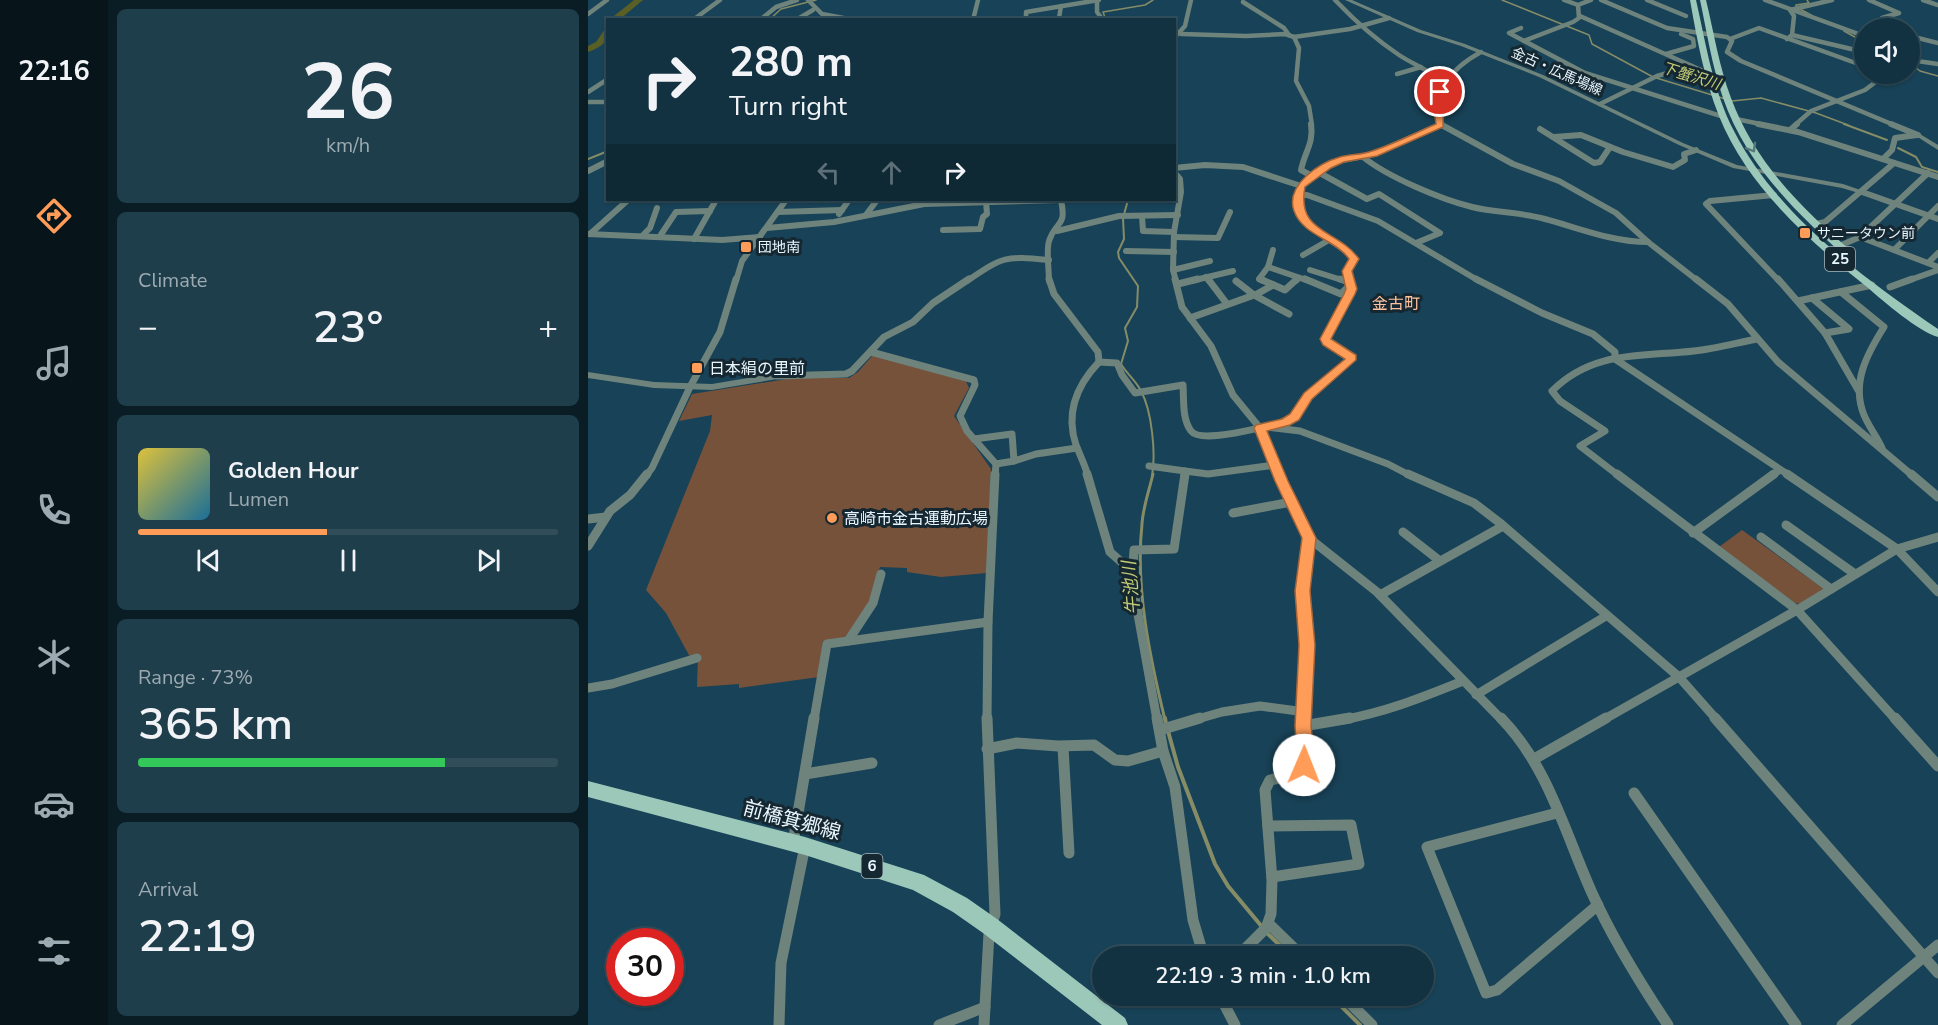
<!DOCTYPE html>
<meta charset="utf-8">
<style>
body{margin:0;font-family:"Nunito Sans","Noto Sans JP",sans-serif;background:#1f3e4c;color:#f1f3f6;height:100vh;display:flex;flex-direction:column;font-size:22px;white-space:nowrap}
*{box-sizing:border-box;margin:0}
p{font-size:20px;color:#9caab1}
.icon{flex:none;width:33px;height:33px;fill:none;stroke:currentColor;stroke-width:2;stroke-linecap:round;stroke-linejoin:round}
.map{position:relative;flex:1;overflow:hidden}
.side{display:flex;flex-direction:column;gap:9px;padding:9px;background:#0a1c24;width:480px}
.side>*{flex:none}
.banner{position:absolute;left:18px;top:18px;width:570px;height:183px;border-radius:0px;box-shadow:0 2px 4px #0004,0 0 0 2px #314d5a;background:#123241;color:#f1f3f6;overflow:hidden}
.tools{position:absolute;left:1266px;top:18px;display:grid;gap:12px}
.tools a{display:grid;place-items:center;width:66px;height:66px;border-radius:50%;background:#123241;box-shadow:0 2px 4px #0004,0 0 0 2px #314d5a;font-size:30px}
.speed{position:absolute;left:18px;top:928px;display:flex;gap:12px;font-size:30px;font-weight:700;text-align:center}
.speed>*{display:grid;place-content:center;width:78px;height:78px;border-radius:50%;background:#123241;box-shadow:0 2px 4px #0004,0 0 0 2px #314d5a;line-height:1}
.speed .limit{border:9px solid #d22;background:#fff;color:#111}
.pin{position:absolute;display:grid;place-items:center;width:51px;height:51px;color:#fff;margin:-26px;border:3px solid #fff;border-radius:50%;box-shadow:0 2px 6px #0007}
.me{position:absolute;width:66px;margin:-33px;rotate:1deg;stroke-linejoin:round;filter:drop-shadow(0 0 4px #0008)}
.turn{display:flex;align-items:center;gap:21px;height:126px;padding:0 24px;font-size:27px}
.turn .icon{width:78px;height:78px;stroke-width:2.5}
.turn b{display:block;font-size:42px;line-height:51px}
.lanes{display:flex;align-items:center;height:57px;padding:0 24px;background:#0003;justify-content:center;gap:30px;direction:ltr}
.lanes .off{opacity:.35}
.big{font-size:45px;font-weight:600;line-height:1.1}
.side .tile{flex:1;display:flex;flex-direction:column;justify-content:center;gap:9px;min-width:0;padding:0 21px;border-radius:9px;background:#1f3e4c}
.side .dial{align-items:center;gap:0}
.dial b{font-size:78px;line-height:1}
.song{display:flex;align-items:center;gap:18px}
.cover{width:72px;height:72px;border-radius:9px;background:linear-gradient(135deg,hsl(50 70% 55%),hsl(200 70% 35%))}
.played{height:6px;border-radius:3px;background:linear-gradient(90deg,#fe9c58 45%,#314d5a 45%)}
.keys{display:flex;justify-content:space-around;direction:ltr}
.heat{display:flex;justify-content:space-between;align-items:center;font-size:33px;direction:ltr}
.charge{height:9px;border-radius:4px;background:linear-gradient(90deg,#34c759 73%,#314d5a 0)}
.trip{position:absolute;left:504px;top:946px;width:342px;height:60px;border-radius:30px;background:#123241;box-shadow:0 2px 4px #0004,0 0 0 2px #314d5a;font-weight:600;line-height:60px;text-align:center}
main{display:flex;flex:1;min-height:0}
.tabs{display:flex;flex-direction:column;width:108px;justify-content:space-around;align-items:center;background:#07141a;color:#9caab1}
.tabs .icon{width:42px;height:42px}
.tabs .on{color:#fe9c58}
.tabs b{font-size:27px;color:#f1f3f6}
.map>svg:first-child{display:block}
.green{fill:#76523b}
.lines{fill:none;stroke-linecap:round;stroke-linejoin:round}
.stream-far3{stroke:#858c66;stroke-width:1.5}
.stream-far2{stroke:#858c66;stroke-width:2}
.stream-far1{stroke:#858c66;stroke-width:3}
.stream{stroke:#858c66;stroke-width:4}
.river{fill:#5a5f25;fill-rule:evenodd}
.minor-far4{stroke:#6e837c;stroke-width:4.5}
.minor-far3{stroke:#6e837c;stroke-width:6}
.minor-far2{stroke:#6e837c;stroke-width:7}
.minor-far1{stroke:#6e837c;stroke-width:9}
.minor{stroke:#6e837c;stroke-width:11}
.tertiary{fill:#6e837c;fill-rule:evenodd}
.primary{fill:#9cc8ba;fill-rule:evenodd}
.oneway{stroke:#587875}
.route{fill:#fe9c58;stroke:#a56539;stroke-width:1.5}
.poi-dot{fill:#fe9c58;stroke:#152730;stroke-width:2}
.labels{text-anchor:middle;stroke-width:6;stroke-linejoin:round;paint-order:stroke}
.far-street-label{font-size:14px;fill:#e9f6fe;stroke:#152730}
.far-poi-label{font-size:14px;fill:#e9f6fe;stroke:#152730;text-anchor:start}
.far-water-label{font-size:15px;font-style:italic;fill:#c5cd77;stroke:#152730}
.shield{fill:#152730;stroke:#a9b8c0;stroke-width:1.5}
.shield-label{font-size:15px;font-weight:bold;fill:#e9f6fe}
.far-quarter-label{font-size:16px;fill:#fbc3a0;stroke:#152730}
.poi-label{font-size:16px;fill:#e9f6fe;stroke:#152730;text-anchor:start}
.water-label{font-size:18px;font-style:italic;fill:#c5cd77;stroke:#152730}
.near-street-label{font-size:20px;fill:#e9f6fe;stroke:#152730}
</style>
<main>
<nav class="tabs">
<b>22:16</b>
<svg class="icon on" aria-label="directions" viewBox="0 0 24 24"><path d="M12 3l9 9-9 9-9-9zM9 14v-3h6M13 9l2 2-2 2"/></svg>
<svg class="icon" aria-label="music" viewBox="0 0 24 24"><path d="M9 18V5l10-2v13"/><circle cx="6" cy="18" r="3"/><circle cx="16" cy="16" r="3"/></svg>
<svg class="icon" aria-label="phone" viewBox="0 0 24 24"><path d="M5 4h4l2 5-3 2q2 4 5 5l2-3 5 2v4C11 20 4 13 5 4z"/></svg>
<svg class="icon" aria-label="climate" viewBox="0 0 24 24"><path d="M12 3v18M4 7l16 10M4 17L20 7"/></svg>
<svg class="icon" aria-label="car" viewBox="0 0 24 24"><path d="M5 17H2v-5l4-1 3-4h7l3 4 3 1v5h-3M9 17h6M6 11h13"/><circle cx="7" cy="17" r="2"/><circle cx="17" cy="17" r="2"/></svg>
<svg class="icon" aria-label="filters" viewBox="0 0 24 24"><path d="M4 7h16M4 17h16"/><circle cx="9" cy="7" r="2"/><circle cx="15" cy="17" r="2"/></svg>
</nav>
<section class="side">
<div class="tile dial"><b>26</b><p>km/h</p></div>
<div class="tile"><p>Climate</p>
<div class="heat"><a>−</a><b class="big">23°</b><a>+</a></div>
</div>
<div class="tile">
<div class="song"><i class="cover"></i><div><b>Golden Hour</b><p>Lumen</p></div></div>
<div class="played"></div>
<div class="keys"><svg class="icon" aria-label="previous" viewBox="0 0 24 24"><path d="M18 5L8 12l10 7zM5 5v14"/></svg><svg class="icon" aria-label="pause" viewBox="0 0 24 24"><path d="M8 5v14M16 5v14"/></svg><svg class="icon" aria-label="next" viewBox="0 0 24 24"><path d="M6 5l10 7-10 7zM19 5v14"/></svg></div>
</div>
<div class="tile"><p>Range · 73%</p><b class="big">365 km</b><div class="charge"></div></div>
<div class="tile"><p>Arrival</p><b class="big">22:19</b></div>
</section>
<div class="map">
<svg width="1350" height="1025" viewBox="0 0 1350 1025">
<rect width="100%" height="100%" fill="#184257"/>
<g class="green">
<polygon points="289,355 377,379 381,388 366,416 403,469 399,573 353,577 319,572 319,568 292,567 281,605 258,639 235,641 231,677 151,688 151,684 109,687 110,655 102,657 78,613 58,590 122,431 124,415 91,421 104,394 205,378 261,378 270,372 284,356"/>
<polygon points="1154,530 1236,589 1212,604 1207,603 1131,547"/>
</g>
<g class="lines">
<g class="stream-far3">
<polyline points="914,0 1001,35 1004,44 1065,77 1144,101 1173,98 1228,113 1260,125"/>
<polyline points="1219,0 1221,3 1208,5 1208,7 1223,15"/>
<polyline points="181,20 193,9 228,0"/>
<polyline points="518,20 515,12 557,5 565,0"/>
<polyline points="1256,31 1276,42"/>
<polyline points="1322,63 1332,71 1350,76"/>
</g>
<g class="stream-far2">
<polyline points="1256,124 1299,140"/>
<polyline points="1310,148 1328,157 1334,167 1350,172"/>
<polyline points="0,159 20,151"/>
<path d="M 540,200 L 535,218 L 536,239 L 530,252 L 531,258 L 550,286 L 549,307 L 537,328 L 540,341 L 533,364 C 539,374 548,381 553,391 C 564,411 568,454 564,476"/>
</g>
<path class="stream-far1" d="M 565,474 C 561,491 555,507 554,524 C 547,588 562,658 577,720"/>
<g class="stream">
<polyline points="577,718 578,724"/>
<polyline points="580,731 590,767 627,864 640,886 675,928"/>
<polyline points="679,933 704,957"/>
<polyline points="743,996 772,1025"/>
</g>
<g class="river">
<polygon points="46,0 55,0 31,20 21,20"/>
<path d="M 17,29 L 20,29 C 20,43 13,47 0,52 L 0,46 L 8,42 Z"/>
</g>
<g class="minor-far4">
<polyline points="220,0 234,14 266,20"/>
<polyline points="509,0 509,12 515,20"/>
<path d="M 747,0 C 767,21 787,39 811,55 C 826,65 842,70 855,82"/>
<polyline points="976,0 990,5"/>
<polyline points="1013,0 1079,28 1139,37 1144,41 1139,52 1153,61 1306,125"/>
<polyline points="1059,0 1098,16"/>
<polyline points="1177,0 1276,36"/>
<polyline points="1281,0 1311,13 1294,18 1305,28"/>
<polyline points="1335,0 1350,5"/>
<polyline points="655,2 696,28 701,35"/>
<polyline points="0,14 19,0"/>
<polyline points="992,16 1113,70"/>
<polyline points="471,18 473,6"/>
<polyline points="105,20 132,0"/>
<polyline points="172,20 188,7 209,0"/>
<polyline points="208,20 225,10"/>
<polyline points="385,20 390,0"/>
<polyline points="438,20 438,12 511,0"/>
<polyline points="933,28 921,33 997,73 1136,117"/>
<polyline points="593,34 658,36 697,34 706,37 711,48 708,81 721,106 724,125"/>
<polyline points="1204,35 1276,52"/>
<polyline points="1322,36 1350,43"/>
<polyline points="706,37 762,29 801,18"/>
<polyline points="586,38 597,26 603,0"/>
<polyline points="1142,39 1171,28 1276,66"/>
<polyline points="1199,39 1204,35 1206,16 1202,10 1244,0"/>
<polyline points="936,41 985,22 991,18 990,5 1003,0"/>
<polyline points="1078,54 1106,46 1105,39 1093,34"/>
<polyline points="1322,60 1350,64"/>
<polyline points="809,74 833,67"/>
<polyline points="0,92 20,79"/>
<polyline points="0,102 20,102"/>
<polyline points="1012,104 1069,76 1104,66"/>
<polyline points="1148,119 1177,125"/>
<path d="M 852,125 C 847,89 862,69 893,52"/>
<polyline points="1207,125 1223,111 1277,90 1298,74"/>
</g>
<g class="minor-far3">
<path d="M 723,124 C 726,143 717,151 713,170 L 724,176"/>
<polyline points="852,124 925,164 971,181 1028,213 1060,242 1110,281"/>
<polyline points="1170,124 1210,132 1350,177"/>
<polyline points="1303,124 1330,135"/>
<polyline points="952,129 1006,163 1012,162 1022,147"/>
<polyline points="1202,130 1209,124"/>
<polyline points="966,137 993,135 1035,152 1085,167 1097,160 1096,154 1108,150"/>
<path d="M 775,157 C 800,177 852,199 884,207 C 908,213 933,212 957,219 C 991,228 1024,242 1060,242"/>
<polyline points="1295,159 1304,150 1307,138 1329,135"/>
<polyline points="586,168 617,165 655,167 713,186"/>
<polyline points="0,171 20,161"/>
<polyline points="586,172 592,179 593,192 586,232 585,270 588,281"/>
<polyline points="730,172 779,199 791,194 852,233 828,243"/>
<polyline points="1274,192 1350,219"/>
<polyline points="711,195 719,195 790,221 891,281"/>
<polyline points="1186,195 1122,201 1118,204 1191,281"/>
<polyline points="190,212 254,210"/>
<polyline points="251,214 261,200"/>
<polyline points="278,215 289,200"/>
<polyline points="554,216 555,231 586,232"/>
<polyline points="1228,224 1237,222 1306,163"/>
<polyline points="179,228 246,222 336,204 473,200"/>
<polyline points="355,230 392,229 395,217 399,214 398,201"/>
<polyline points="469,231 531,216 590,215"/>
<polyline points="0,234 134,240 172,237"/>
<polyline points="2,234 40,200"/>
<polyline points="55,235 62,228 69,208"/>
<polyline points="72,236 88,212 122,211"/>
<polyline points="586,237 630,238 642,212"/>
<polyline points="1272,237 1350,267"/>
<polyline points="106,239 128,200"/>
<polyline points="1251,246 1272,237 1340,173"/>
<polyline points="1306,250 1350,206"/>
<polyline points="538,251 586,252"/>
<polyline points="715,255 741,240"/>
<polyline points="1340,263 1350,253"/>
<polyline points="680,267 721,281"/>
<polyline points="585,270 622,261"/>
<polyline points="722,270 757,281"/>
<polyline points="618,277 621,281"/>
<polyline points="148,281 154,261 198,200"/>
<path d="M 379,281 C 416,256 416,256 461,260"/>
<path d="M 461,281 C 461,269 458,251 461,241 C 468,220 479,228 473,200"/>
<polyline points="603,281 645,271"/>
<polyline points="675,281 671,279 680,267 685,250"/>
<polyline points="708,281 711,278"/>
<path d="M 761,281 L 759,271 L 766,259 C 739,230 708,235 713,186 L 724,176 L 750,161 L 786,154 L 852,125"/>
<polyline points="1319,281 1350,270"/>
</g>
<g class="minor-far2">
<path d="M 461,279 L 466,294 L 510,352 L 511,362 C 489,385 477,412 488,445 C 492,455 497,465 500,476"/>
<polyline points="587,279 594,307 623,346 645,395 672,428 691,476"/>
<polyline points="620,279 639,304"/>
<polyline points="672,279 697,290 709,279"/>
<polyline points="717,279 753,294 762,285"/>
<polyline points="752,279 761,282"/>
<polyline points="888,279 954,313 1005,334 1027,352 1027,359 1202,476"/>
<polyline points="1108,279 1140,304 1190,362 1325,476"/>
<polyline points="1190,279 1237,333 1270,390"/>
<polyline points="648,281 666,295 701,314"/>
<polyline points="590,284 610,279"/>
<polyline points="1302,287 1324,279"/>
<path d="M 1253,292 L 1296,327 C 1279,354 1263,383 1276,415 C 1281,427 1289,437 1294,448"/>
<polyline points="1224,298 1261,329 1237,333"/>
<polyline points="1210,301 1284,285"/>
<polyline points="602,318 669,294 685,285"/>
<polyline points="283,352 386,380 387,385 372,416 379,431 408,464 407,476"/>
<path d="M 511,362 L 529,363 L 534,375 L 547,393 L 595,385 C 596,400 594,419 603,431 C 612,443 661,430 676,427"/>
<polyline points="189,376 258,374 264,371 296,337 325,322 345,303 381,279"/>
<path d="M 689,424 C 713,414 705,412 720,396 C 733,382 751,371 764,357 L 739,342 L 738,339 L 763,289 L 761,279"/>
<polyline points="679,427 712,431 800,464 823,476"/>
<polyline points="386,439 424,434 426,461 408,464"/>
<polyline points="426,461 448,454 489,448"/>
<polyline points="561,466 597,471"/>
<polyline points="58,476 64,468 102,387 132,332 148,279"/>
<polyline points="596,476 597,471 620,474 687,465"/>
<path d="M 1031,476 L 992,446 L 1017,431 L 972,401 L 964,391 C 1005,350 1053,357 1106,351 C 1127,349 1148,343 1169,339"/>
<polyline points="1184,476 1192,470"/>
</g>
<g class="minor-far1">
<polyline points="499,474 522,552 539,567 544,581 569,720"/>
<polyline points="690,474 721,538 789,592 914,720"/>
<polyline points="820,474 886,503 912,523 1091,677 1129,720"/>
<polyline points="1029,474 1209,610 1308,720"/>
<polyline points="1199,474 1309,549 1350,592"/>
<polyline points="1323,474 1350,497"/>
<polyline points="645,513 703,502"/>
<polyline points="0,519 18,517"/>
<polyline points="1198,525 1267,574"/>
<polyline points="815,532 852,561"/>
<polyline points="1105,533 1186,474"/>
<polyline points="1173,537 1243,589"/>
<polyline points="0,546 22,511 42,495 59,474"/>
<polyline points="544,578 546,550 586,549 597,474"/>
<polyline points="792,595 915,526"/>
<polyline points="260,641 285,603 293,574"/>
<polyline points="0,688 24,684 109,658"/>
<polyline points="888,695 1018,616"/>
<polyline points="226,720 239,644 400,622"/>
<polyline points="399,720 400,622 407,474"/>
<polyline points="606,720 634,712 672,706 717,712"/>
<polyline points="715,720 719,645 714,591 721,538"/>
<path d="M 753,720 C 796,713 835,697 875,681"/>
<polyline points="1015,720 1209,610 1309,549 1350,537"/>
</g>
<g class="minor">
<polyline points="569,718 575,751 587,787 605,920 616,957"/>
<path d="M 913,718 C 960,766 977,833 1004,893 C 1025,940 1052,983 1080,1025"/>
<polyline points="1127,718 1350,973"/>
<polyline points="1307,718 1350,766"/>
<polyline points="715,726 762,718"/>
<polyline points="572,730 612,718"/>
<polyline points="475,747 481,853"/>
<polyline points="399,749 429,743 470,746 506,745 527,760 540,761 575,751"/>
<polyline points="946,759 1018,718"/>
<polyline points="217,774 284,763"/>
<polyline points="1046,793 1208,1025"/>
<polyline points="969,813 839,847 898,993 909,990 1010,905"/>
<polyline points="680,826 763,825 771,864 684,877"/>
<polyline points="205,843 226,718"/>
<polyline points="681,924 715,957"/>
<path d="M 649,957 L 678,928 L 683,914 L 684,880 L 677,790 L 682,780 C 690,778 703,777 710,773 C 725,763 715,733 715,718"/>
<polyline points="632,996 647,1025"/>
<polyline points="755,996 784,1025"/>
<polyline points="191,1025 193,963 217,846"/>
<polyline points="351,1025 397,1007"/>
<polyline points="396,1025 401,933 407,914 399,718"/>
<polyline points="1254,1025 1350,945"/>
</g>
<g class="tertiary">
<polygon points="757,0 764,0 833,30 877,44 955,75 1095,143 1149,165 1255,184 1278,192 1274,194 1254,188 1145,168 1091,145 951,77 873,46 829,32"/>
<polygon points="1328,134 1332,134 1350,145 1350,150 1328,136"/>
<polygon points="0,372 66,382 124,384 189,373 194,376 189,379 124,390 66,388 0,378"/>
</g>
<g class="primary">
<path d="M 1102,0 L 1108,0 C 1118,44 1125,91 1146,131 C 1189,215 1274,277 1350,329 L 1350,337 C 1331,332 1295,301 1279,287 C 1221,241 1159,186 1131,116 C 1116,79 1109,39 1102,0 Z"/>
<path d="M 1112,0 L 1118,0 C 1126,33 1131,66 1143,98 C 1167,163 1215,210 1267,254 L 1267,258 L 1259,258 C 1208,213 1158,164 1135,98 C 1124,66 1119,33 1112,0 Z"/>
<polygon points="0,781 217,837 336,875 379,898 409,919 537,1018 540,1025 514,1025 395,933 365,912 325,890 217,855 0,797"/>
</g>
</g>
<defs><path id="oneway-chevron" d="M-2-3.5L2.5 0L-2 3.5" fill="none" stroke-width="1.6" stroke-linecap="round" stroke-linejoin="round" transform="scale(1.5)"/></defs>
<use class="oneway" href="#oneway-chevron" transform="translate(1164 148) rotate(60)"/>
<path class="route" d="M 852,90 L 856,92 L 855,127 L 789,156 L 756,162 L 743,168 L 717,187 C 708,234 750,229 771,259 L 764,271 L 769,289 L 767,294 L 743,339 L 768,355 L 768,360 L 724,399 L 711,420 L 702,425 L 679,431 L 700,481 L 728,538 L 722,591 L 727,645 L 723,726 L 726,753 L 722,771 L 716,774 L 709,771 L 707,765 L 709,753 L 707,726 L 711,645 L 707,591 L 714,538 L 687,481 L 666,428 L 668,425 L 694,419 L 702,414 L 716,393 L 757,359 L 735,345 L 732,339 L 756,294 L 758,289 L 754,271 L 761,259 C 747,239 715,236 706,211 C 697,185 731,163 752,157 C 763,154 774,155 784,151 C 806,144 827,133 848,124 L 846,110 L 848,92 Z"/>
<g class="poi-dot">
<rect x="1211" y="227" width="12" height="12" rx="3"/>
<rect x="152" y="241" width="12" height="12" rx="3"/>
<rect x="103" y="362" width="12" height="12" rx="3"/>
<circle cx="244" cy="518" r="6"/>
</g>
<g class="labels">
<g class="far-street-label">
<text transform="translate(969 71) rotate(24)" y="5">金古・広馬場線</text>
</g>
<g class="far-poi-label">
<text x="1229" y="238">サニータウン前</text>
<text x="170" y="252">団地南</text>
</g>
<g class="far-water-label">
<text transform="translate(1103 76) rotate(17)" y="5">下蟹沢川</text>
</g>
<g class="shield">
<rect x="1237" y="247" width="30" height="24" rx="4.5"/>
<rect x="273.5" y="854" width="21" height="24" rx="4.5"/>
</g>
<g class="shield-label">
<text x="1252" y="264">25</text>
<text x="284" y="871">6</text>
</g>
<g class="far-quarter-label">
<text x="808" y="309">金古町</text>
</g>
<g class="poi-label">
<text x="121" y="374">日本絹の里前</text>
<text x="256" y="524">高崎市金古運動広場</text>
</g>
<g class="water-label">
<text transform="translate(543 588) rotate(-95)" y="6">牛池川</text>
</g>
<g class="near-street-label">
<text transform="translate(204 820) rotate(15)" y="7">前橋箕郷線</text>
</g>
</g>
</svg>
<div class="tools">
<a><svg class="icon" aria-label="sound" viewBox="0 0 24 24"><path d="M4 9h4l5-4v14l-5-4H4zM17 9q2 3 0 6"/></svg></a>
</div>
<div class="speed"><div class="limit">30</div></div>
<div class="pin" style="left:852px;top:92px;background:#d93025"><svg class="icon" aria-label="arrive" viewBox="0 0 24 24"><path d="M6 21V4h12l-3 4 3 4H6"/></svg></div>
<svg class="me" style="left:716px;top:765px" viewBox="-20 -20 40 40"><circle r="19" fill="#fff"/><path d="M0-13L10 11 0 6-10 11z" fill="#fe9c58"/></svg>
<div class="trip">22:19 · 3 min · 1.0 km</div>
<div class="banner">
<div class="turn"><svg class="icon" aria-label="right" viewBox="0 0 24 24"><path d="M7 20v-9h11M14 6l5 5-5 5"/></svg><div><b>280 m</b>Turn right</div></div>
<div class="lanes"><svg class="icon off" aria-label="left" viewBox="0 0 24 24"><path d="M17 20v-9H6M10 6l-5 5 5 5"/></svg><svg class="icon off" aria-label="ahead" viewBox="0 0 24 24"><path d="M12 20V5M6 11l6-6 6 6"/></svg><svg class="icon" aria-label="right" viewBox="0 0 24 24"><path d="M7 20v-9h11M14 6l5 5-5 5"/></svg></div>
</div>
</div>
</main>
